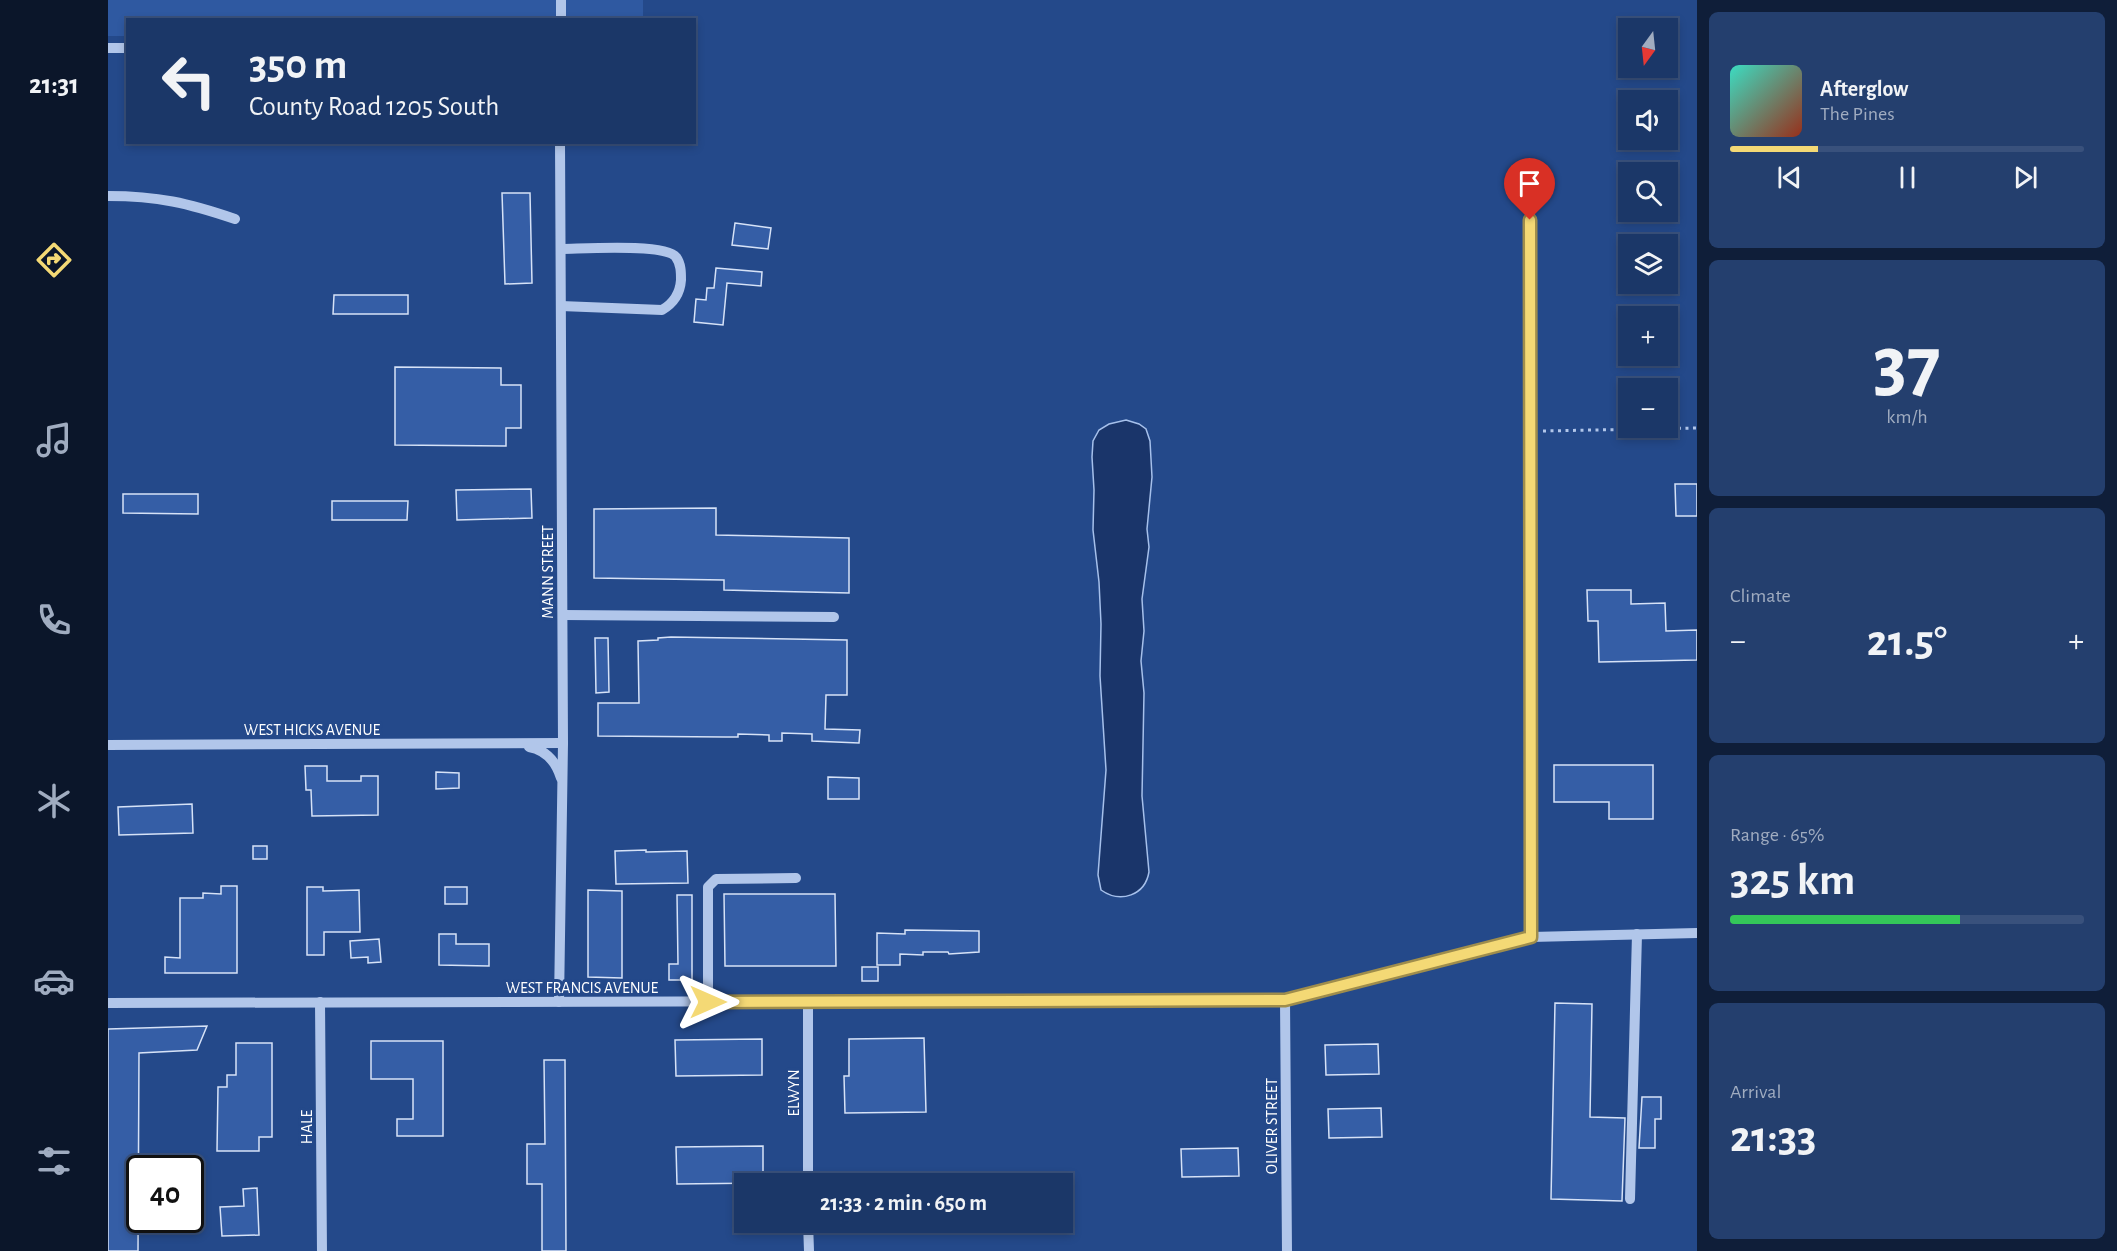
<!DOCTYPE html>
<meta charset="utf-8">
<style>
body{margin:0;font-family:"Alegreya Sans",sans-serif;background:#243f6e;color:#f1f3f6;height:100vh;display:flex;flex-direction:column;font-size:22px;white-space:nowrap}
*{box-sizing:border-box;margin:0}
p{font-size:20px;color:#a0acc0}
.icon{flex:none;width:33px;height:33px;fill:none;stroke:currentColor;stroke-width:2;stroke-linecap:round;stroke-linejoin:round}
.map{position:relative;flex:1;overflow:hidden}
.sheet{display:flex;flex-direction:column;gap:12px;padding:12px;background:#0f1e39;width:420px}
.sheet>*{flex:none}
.top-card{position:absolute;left:18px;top:18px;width:570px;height:126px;border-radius:0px;box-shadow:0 3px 9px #0003,0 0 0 2px #39517c;background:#1b3768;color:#f1f3f6;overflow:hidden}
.needle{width:39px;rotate:195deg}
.fabs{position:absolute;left:1510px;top:18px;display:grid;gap:12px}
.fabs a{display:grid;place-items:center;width:60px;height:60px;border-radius:0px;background:#1b3768;box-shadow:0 3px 9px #0003,0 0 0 2px #39517c;font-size:30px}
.speed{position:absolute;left:18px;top:1155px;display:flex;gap:12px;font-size:30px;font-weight:700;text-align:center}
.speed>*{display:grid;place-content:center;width:78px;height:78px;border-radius:50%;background:#1b3768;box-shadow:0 3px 9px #0003,0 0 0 2px #39517c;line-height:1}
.speed .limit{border:3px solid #111;border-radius:9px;background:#fff;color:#111}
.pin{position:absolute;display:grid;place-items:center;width:51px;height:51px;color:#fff;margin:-62px -26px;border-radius:50% 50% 50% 0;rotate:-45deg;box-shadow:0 0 6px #0007}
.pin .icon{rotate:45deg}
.me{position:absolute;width:66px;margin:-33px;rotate:90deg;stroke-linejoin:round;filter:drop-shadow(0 0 4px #0008)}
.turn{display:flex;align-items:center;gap:21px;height:126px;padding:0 24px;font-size:27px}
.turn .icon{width:78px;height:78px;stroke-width:2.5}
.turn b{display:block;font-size:42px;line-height:51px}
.big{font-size:45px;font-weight:600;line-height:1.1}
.sheet .card{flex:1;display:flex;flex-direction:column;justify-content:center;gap:9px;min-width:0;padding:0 21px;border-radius:9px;background:#243f6e}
.sheet .dial{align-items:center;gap:0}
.dial b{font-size:78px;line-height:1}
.song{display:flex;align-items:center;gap:18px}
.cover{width:72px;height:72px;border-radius:9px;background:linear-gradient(135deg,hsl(170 70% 55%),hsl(10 70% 35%))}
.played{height:6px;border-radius:3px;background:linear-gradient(90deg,#f4d975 25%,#39517c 25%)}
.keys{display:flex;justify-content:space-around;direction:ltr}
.heat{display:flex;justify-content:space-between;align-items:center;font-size:33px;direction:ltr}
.charge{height:9px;border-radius:4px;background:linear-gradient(90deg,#34c759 65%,#39517c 0)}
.trip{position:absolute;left:626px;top:1173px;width:339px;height:60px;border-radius:0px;background:#1b3768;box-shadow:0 3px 9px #0003,0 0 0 2px #39517c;font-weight:600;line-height:60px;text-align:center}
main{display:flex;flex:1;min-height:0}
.dock{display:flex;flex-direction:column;width:108px;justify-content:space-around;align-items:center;background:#0b162a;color:#a0acc0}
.dock .icon{width:42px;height:42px}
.dock .selected{color:#f4d975}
.dock b{font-size:27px;color:#f1f3f6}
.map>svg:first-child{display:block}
.green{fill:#2f59a1}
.water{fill:#1a356a;stroke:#a6c0eb;stroke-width:1.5}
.building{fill:#355ea6;stroke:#d6e2f7;stroke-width:1.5}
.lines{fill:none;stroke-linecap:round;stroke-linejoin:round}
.path{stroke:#b1c6ea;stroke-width:3;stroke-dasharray:3 4.5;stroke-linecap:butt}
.minor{stroke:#b1c6ea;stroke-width:10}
.route-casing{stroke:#9f8d4c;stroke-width:15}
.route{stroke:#f4d975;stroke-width:10}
.labels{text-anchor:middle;stroke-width:6;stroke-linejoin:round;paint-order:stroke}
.street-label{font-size:16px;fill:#fff;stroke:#24498a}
</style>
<main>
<nav class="dock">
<b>21:31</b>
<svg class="icon selected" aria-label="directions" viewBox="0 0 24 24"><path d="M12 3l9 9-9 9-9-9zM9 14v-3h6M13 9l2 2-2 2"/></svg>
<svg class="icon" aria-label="music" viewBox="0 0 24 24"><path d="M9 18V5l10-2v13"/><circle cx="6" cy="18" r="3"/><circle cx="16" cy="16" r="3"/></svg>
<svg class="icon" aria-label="phone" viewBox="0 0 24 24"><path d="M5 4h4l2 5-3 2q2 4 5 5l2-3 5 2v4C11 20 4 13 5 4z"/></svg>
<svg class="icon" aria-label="climate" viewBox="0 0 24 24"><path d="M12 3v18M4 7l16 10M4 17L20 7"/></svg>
<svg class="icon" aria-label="car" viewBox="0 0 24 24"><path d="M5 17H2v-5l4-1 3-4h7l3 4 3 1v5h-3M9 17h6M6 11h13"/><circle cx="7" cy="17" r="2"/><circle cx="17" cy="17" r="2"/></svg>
<svg class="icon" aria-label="filters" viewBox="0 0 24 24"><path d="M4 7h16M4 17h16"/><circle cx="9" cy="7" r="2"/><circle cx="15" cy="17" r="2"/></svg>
</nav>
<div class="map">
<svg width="1589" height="1251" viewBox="0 0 1589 1251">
<rect width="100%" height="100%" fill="#24498a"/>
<polygon class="green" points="0,0 535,0 535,19 20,20 19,36 0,36"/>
<path class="water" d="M 1018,420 L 1031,424 L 1038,429 L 1042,441 L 1044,477 L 1039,529 L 1041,547 L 1034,599 L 1036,631 L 1033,661 L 1036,693 L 1034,796 L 1041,872 C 1037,895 1013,904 993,890 L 990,875 L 998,770 L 992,676 L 993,624 L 991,582 L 985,530 L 986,490 L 984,457 L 985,441 L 991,430 L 1001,424 Z"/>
<g class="building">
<polygon points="394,193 422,193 424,283 397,284"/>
<polygon points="627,223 663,228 660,249 624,245"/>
<polygon points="608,268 654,272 653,286 619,283 615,325 586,322 588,299 598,300 599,288 606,288"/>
<polygon points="226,295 300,295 300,314 225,314"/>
<polygon points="287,367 393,368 393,385 413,385 413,428 398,428 398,446 287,445"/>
<polygon points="1567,484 1589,484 1589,516 1568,516"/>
<polygon points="423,489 424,518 349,520 348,490"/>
<polygon points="15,494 90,494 90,514 15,513"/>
<polygon points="224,501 300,501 299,520 224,520"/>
<polygon points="608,508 608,535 741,538 741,593 616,590 616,580 486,578 486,509"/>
<polygon points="1479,590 1523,590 1523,604 1557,603 1558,631 1589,630 1589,660 1491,662 1490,621 1480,621"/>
<polygon points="563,637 739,640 739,695 718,695 717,729 752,730 751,743 704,741 704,734 674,733 674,741 661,741 661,735 630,734 630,737 618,737 490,736 490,703 531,703 530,641 550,640 550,638"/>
<polygon points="487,638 500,638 501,692 488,693"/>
<polygon points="1446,765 1545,765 1545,819 1501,819 1501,802 1446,802"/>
<polygon points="197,766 219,766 219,781 253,781 253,776 270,776 270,815 204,816 203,790 198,790"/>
<polygon points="328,772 351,773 351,788 328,789"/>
<polygon points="720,777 751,778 751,799 720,799"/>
<polygon points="84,804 85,833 11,835 10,807"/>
<rect x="145" y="846" width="14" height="13"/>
<polygon points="538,850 538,852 579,851 580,883 508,884 507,851"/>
<polygon points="113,886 129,886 129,973 57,973 57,957 72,958 72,898 95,898 95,893 113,894"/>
<polygon points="199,887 215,887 215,891 251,890 252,932 216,932 216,955 199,955"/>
<rect x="337" y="887" width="22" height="17"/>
<polygon points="480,890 514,891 514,978 480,977"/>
<polygon points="616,894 727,894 728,966 617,966"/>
<polygon points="569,895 584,895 584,980 561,980 561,964 570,964"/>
<polygon points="797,930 871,931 871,952 841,954 840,952 815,952 815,955 792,954 792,965 769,965 769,933 797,934"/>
<polygon points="331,934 348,934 348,944 381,944 381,966 331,965"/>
<polygon points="271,939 273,962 260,963 260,957 243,958 242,941"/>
<rect x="754" y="967" width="16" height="14"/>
<polygon points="1447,1003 1484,1004 1482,1117 1517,1118 1514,1201 1443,1199"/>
<polygon points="99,1026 89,1050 31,1053 30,1251 0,1251 0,1029"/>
<polygon points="816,1038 818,1112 737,1113 736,1076 741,1076 741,1039"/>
<polygon points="654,1039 654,1075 568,1076 567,1040"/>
<polygon points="263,1041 335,1041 335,1136 289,1136 289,1119 305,1119 305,1079 263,1079"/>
<polygon points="128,1043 164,1043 164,1137 151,1137 151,1151 109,1151 110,1087 119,1087 119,1075 128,1075"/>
<polygon points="1270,1044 1271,1074 1218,1075 1217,1045"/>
<polygon points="436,1060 457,1060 458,1251 434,1251 434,1184 419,1184 419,1144 437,1144"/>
<polygon points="1534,1097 1553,1097 1553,1119 1547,1119 1547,1148 1531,1148"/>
<polygon points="1273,1108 1274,1137 1221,1138 1220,1109"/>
<polygon points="655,1146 655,1183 569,1184 568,1147"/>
<polygon points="1130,1148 1131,1176 1074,1177 1073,1149"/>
<polygon points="149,1188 151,1235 114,1236 112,1207 136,1206 135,1189"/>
</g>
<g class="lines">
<polyline class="path" points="1435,431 1589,428"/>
<g class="minor">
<polyline points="453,20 453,0"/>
<polyline points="0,48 20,48"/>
<path d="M 0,196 C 50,196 80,203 127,219"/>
<polyline points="1422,196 1423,937"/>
<path d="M 453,249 C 473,249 557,243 568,257 C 573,264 573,272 573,280 C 572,294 566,303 554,310 L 453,306"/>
<polyline points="455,615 726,617"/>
<polyline points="0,745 455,743"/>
<path d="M 421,747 C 438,750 448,762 453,778"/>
<polyline points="1177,1000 1179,1251"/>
<polyline points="212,1002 214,1251"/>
<polyline points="451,1002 455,743 452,142"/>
<polyline points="600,1002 600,887 608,879 688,878"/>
<polyline points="700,1002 700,1184"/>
<polyline points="0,1003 1177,1000 1423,937 1589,933"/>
<polyline points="1522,1199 1529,934"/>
<polyline points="700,1222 701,1251"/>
</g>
</g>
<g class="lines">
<g class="route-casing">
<polyline id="route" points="600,1002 1177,1000 1423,937 1422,220"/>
</g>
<use href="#route" class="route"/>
</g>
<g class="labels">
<g class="street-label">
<text transform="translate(439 572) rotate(-90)" y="6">MANN STREET</text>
<text x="204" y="735">WEST HICKS AVENUE</text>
<text x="474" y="993">WEST FRANCIS AVENUE</text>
<text transform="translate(685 1093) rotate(-90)" y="6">ELWYN</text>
<text transform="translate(1163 1126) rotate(-90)" y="6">OLIVER STREET</text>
<text transform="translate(198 1127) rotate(-90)" y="6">HALE</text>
</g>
</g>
</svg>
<div class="fabs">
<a><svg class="needle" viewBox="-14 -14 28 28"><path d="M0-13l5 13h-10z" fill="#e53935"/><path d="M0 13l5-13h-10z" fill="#a0acc0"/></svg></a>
<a><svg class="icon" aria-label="sound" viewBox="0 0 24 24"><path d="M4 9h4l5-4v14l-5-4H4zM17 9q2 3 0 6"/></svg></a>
<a><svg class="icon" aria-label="search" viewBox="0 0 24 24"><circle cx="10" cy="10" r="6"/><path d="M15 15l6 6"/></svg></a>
<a><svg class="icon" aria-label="layers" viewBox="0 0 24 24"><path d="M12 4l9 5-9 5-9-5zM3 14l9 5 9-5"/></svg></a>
<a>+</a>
<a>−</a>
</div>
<div class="speed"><div class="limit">40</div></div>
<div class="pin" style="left:1422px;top:220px;background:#d93025"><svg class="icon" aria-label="arrive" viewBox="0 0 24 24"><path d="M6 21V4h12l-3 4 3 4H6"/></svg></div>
<svg class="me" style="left:600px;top:1002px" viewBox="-20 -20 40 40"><path d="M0-17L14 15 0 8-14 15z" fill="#f4d975" stroke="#fff" stroke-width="4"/></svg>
<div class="trip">21:33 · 2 min · 650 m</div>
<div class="top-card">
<div class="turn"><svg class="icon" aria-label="left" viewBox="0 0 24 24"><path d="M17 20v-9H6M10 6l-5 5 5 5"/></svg><div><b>350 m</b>County Road 1205 South</div></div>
</div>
</div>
<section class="sheet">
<div class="card">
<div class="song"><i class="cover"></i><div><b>Afterglow</b><p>The Pines</p></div></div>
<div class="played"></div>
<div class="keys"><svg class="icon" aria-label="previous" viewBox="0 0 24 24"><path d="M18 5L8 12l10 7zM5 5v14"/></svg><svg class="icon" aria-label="pause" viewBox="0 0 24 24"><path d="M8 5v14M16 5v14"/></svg><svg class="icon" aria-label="next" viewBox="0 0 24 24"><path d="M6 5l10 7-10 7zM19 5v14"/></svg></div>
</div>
<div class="card dial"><b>37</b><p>km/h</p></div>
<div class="card"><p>Climate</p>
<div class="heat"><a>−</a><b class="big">21.5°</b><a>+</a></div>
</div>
<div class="card"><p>Range · 65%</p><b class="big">325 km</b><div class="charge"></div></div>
<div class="card"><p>Arrival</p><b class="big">21:33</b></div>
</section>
</main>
